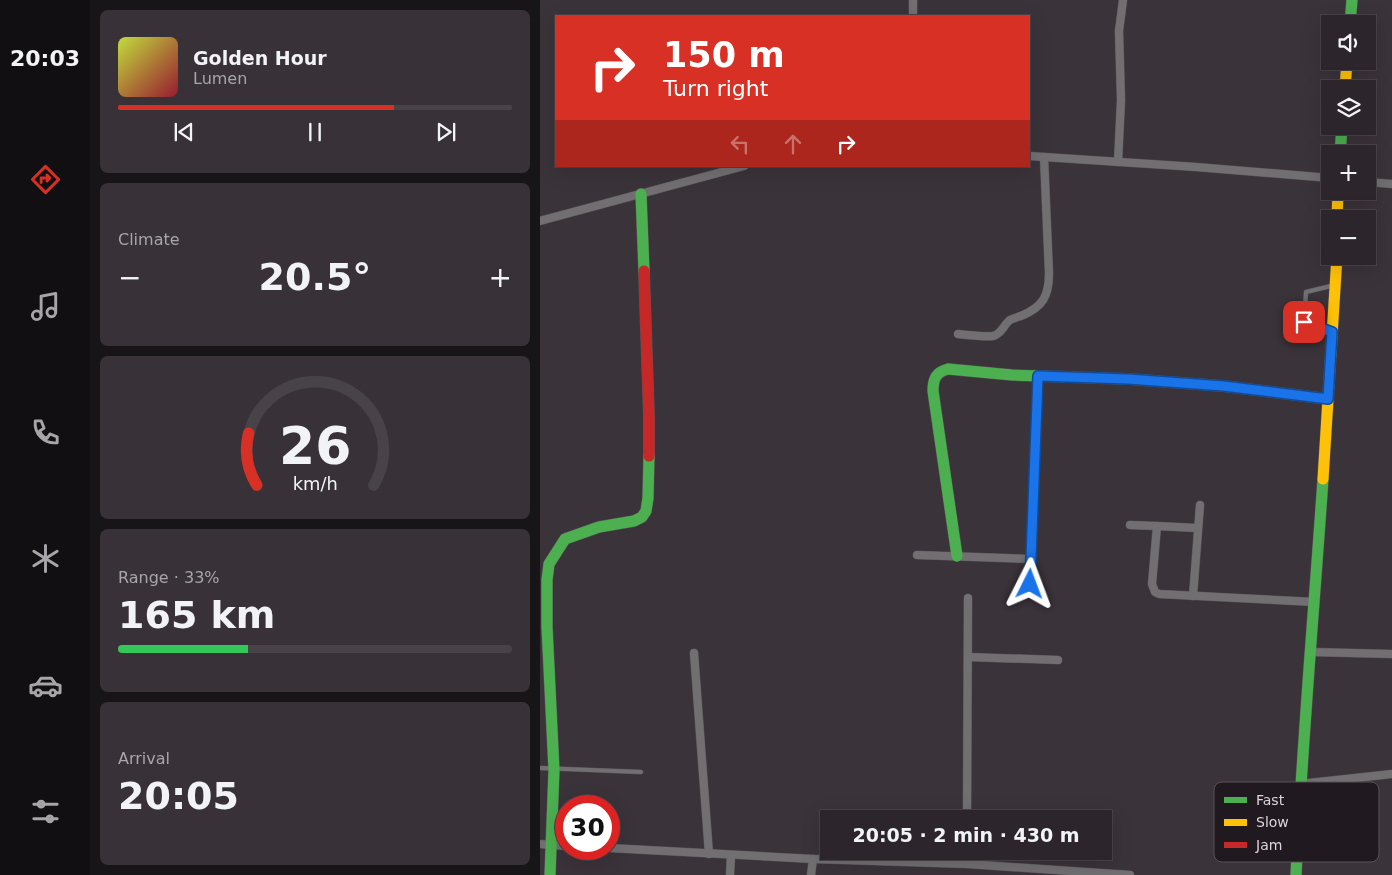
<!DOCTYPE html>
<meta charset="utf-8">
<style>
body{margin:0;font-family:"DejaVu Sans",sans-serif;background:#383238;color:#f1f3f6;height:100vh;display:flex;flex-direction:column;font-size:19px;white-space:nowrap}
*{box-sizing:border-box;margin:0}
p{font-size:16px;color:#a6a5a9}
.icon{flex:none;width:28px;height:28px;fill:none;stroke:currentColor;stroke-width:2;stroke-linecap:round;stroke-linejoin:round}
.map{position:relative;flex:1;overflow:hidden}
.details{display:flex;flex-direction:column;gap:10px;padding:10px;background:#181518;width:450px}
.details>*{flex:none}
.banner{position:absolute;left:15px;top:15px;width:475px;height:152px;border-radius:0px;box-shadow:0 5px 20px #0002,0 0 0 1px #484348;background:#d93025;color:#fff;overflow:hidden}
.tools{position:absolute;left:781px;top:15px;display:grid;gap:10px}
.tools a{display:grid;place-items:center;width:55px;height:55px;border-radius:0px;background:#2c262c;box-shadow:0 5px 20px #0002,0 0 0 1px #484348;font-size:25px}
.speed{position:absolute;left:15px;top:795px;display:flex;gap:10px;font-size:25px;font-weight:700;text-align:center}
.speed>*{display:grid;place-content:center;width:65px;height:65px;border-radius:50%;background:#2c262c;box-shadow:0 5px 20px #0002,0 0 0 1px #484348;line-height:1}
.speed .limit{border:8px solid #d22;background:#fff;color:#111}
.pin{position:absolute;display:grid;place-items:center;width:42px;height:42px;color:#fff;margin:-21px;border-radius:10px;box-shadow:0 2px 8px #0006}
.me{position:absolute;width:55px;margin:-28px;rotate:3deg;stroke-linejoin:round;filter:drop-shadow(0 0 4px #0008)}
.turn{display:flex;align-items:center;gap:18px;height:105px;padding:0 25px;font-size:22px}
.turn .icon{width:65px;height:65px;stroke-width:2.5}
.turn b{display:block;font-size:35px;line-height:42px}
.lanes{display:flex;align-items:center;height:48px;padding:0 25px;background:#0003;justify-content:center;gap:25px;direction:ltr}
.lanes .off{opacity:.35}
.big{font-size:38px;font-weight:700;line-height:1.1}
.details .tile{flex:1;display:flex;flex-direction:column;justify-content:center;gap:8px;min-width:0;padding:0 18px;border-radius:8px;background:#383238}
.details .dial{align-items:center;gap:0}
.dial svg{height:130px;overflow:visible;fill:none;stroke:#484348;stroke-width:7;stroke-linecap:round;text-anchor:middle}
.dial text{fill:#f1f3f6;stroke:none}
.song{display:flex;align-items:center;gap:15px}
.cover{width:60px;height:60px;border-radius:8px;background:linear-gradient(135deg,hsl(70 70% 55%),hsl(350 70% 35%))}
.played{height:5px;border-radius:2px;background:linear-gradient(90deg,#d93025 70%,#484348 70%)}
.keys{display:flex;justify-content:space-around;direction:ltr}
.heat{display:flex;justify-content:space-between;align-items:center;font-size:28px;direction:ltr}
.charge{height:8px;border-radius:4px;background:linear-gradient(90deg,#34c759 33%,#484348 0)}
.trip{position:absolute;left:280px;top:810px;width:292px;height:50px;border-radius:0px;background:#2c262c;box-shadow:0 5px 20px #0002,0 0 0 1px #484348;font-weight:700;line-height:50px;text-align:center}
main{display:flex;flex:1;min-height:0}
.menu{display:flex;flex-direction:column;width:90px;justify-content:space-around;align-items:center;background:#120f12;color:#a6a5a9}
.menu .icon{width:35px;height:35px}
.menu .current{color:#d93025}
.menu b{font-size:22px;color:#f1f3f6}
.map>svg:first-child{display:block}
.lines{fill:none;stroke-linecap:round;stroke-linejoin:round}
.lane-casing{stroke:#575156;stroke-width:5}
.street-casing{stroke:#575156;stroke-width:9}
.fast-casing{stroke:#575156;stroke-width:12}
.slow-casing{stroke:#575156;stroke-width:12}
.jam-casing{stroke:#575156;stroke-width:12}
.lane{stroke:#716f72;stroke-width:4}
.street{stroke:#716f72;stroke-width:8}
.fast{stroke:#4caf50;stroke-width:11}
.slow{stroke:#ffc107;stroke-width:11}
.jam{stroke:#c62828;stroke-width:11}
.route-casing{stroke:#114b97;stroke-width:12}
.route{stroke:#1a73e8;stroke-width:9}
.key{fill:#201a20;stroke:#595258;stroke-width:1}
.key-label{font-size:14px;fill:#ddd4dc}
</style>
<main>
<nav class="menu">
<b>20:03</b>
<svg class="icon current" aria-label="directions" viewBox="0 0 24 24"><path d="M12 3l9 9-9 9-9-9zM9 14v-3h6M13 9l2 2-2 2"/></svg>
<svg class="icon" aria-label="music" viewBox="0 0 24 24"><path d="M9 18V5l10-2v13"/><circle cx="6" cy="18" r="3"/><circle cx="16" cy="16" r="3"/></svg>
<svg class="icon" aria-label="phone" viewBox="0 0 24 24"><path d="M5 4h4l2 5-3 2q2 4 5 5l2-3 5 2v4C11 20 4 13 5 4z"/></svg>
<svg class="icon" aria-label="climate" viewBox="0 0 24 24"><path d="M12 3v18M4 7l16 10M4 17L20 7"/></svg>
<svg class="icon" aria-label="car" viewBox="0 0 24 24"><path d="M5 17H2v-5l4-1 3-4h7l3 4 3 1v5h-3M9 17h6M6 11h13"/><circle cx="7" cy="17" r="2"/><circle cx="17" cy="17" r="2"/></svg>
<svg class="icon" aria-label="filters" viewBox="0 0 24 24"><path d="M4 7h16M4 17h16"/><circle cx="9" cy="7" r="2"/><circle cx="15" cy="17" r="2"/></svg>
</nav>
<section class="details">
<div class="tile">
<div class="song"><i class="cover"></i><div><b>Golden Hour</b><p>Lumen</p></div></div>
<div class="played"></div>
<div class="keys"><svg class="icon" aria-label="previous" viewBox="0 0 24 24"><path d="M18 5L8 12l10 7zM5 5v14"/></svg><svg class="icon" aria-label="pause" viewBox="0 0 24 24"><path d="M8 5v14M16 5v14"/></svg><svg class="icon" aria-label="next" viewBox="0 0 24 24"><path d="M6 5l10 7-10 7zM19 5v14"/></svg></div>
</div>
<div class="tile"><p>Climate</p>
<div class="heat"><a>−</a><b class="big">20.5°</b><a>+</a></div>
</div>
<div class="tile dial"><svg viewBox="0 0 100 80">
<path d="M14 69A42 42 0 1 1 86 69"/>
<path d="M14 69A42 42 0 0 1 9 37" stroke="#d93025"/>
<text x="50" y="56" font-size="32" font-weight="700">26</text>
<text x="50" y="72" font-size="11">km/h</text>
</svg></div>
<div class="tile"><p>Range · 33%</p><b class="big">165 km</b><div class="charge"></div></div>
<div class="tile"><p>Arrival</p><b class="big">20:05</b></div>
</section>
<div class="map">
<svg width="852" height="875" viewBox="0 0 852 875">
<rect width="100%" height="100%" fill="#3a333a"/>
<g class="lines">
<g class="lane-casing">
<g id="lane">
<polyline points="790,331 764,322 766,292 795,285"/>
<polyline points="0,768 101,772"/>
</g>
</g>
<g class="street-casing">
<g id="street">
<polyline points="373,0 373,16"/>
<polyline points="489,156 656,167 790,178"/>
<polyline points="578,162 581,100 579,31 583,0"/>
<polyline points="828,182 852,184"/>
<polyline points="0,221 204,166"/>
<path d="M 418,334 C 428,335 444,337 453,336 C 462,334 464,324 470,320 C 474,318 477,317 481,316 C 503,307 509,296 509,273 L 504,157"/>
<polyline points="590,525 617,526"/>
<polyline points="657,528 617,526 612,584 615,592 619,594 775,602"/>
<polyline points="377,555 491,559"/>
<polyline points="490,584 498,376"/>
<polyline points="653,596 660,505"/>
<polyline points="771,652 852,654"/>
<polyline points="154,653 169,854"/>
<polyline points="428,657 518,660"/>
<polyline points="760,784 852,774"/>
<polyline points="427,819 428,598"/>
<polyline points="0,844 26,846"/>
<polyline points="69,848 273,859 427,864 590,875"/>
<polyline points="427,864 427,851"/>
<polyline points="190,875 191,855"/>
<polyline points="271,875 273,859"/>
</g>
</g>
<g class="fast-casing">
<g id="fast">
<polyline points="810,24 812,0"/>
<polyline points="800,154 802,126"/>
<polyline points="101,194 104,271"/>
<path d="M 417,556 L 393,391 C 393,379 396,372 408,369 L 472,375 L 588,379 L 683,386 L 788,399"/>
<polyline points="10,875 14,770 7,627 7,580 9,564 25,539 59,527 94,521 102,517 106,511 108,498 109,456"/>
<path d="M 756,875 C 762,743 774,611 783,479"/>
</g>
</g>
<g class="slow-casing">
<g id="slow">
<polyline points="805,89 807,61"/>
<polyline points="797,219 798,191"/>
<polyline points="783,479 797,256"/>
</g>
</g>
<g class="jam-casing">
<polyline id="jam" points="104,271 109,418 109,456"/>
</g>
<use href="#lane" class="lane"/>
<use href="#street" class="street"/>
<use href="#fast" class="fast"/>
<use href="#slow" class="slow"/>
<use href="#jam" class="jam"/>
</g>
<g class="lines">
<g class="route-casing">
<polyline id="route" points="490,584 498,376 588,379 683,386 788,399 792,332 764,322"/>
</g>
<use href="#route" class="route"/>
</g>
<rect x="674" y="782" width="165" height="80" rx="8" class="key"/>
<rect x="684" y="797" width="23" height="6" fill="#4caf50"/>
<rect x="684" y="819" width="23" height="7" fill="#ffc107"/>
<rect x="684" y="842" width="23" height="6" fill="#c62828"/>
<g class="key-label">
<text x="716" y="805">Fast</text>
<text x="716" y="827">Slow</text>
<text x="716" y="850">Jam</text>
</g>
</svg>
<div class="tools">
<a><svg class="icon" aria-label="sound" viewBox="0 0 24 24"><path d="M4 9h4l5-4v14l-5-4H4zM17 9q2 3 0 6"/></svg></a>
<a><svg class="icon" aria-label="layers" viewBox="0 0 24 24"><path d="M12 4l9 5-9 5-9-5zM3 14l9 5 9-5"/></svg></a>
<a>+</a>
<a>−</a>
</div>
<div class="speed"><div class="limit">30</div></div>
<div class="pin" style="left:764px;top:322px;background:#d93025"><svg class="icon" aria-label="arrive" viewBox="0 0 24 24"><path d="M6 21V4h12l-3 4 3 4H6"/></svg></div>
<svg class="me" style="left:490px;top:584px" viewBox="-20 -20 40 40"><path d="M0-17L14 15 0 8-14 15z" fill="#1a73e8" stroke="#fff" stroke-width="4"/></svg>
<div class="trip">20:05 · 2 min · 430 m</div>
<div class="banner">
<div class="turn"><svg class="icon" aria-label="right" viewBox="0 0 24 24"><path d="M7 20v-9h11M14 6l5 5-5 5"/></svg><div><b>150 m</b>Turn right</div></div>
<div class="lanes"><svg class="icon off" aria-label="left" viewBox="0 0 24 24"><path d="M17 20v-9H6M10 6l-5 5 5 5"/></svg><svg class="icon off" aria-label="ahead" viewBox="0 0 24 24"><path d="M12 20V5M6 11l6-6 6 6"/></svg><svg class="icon" aria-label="right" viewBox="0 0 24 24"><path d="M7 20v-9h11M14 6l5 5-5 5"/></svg></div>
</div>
</div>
</main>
